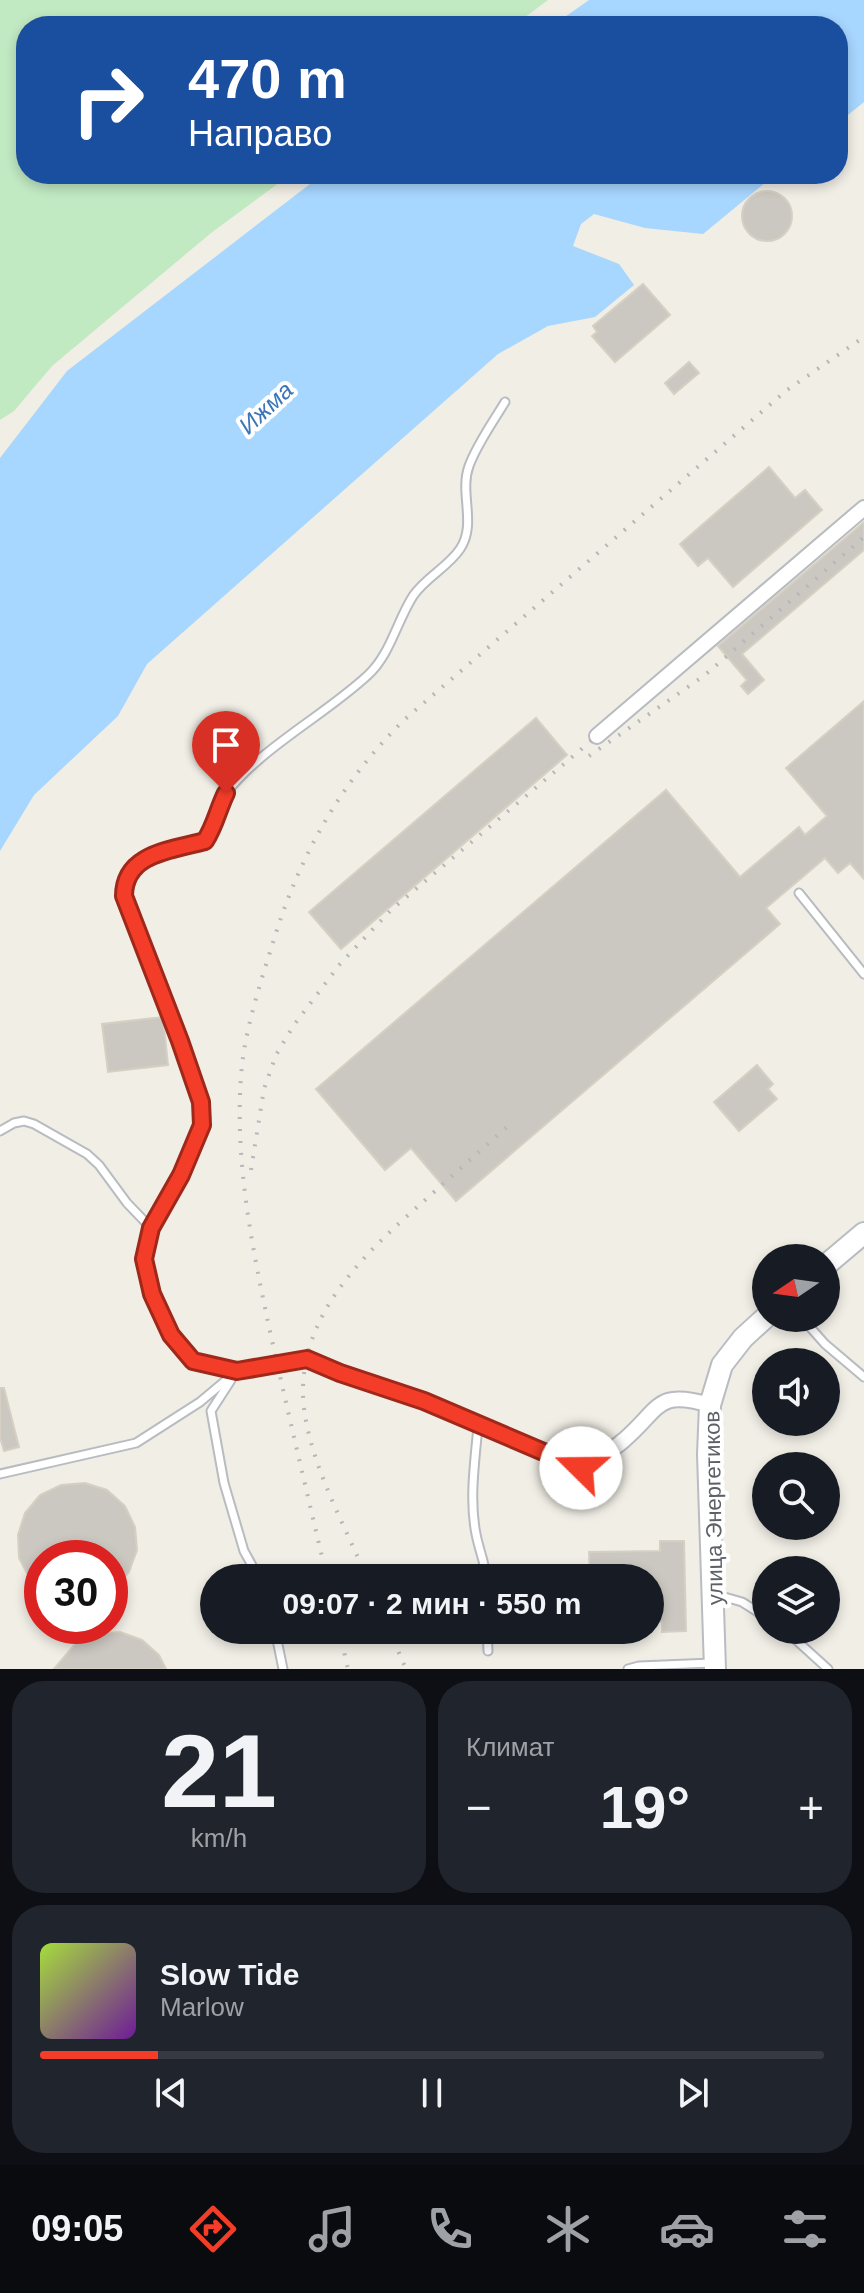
<!DOCTYPE html>
<html lang="ru">
<meta charset="utf-8">
<style>
body{margin:0;font-family:Helvetica,sans-serif;background:#20242c;color:#f1f3f6;height:100vh;display:flex;flex-direction:column;font-size:30px;white-space:nowrap}
*{box-sizing:border-box;margin:0}
p{font-size:26px;color:#9ea1a6}
.icon{flex:none;width:44px;height:44px;fill:none;stroke:currentColor;stroke-width:2;stroke-linecap:round;stroke-linejoin:round}
.map{position:relative;height:1669px;overflow:hidden}
.side{display:flex;flex-direction:column;gap:12px;padding:12px;background:#0d0f14;flex:1}
.side>*{flex:none}
.guide{position:absolute;left:16px;top:16px;width:832px;height:168px;border-radius:32px;box-shadow:0 4px 12px #0003;background:#1a4fa0;color:#fff;overflow:hidden}
.needle{width:52px;rotate:257deg}
.buttons{position:absolute;left:752px;top:1244px;display:grid;gap:16px}
.buttons a{display:grid;place-items:center;width:88px;height:88px;border-radius:50%;background:#171b24;box-shadow:0 4px 12px #0003;font-size:40px}
.speed{position:absolute;left:24px;top:1540px;display:flex;gap:16px;font-size:40px;font-weight:700;text-align:center}
.speed>*{display:grid;place-content:center;width:104px;height:104px;border-radius:50%;background:#171b24;box-shadow:0 4px 12px #0003;line-height:1}
.speed .limit{border:12px solid #d22;background:#fff;color:#111}
.pin{position:absolute;display:grid;place-items:center;width:68px;height:68px;color:#fff;margin:-82px -34px;border-radius:50% 50% 50% 0;rotate:-45deg;box-shadow:0 0 8px #0007}
.pin .icon{rotate:45deg}
.me{position:absolute;width:88px;margin:-44px;rotate:292deg;stroke-linejoin:round;filter:drop-shadow(0 0 6px #0008)}
.turn{display:flex;align-items:center;gap:28px;height:168px;padding:0 40px;font-size:36px}
.turn .icon{width:104px;height:104px;stroke-width:2.5}
.turn b{display:block;font-size:56px;line-height:68px}
.big{font-size:60px;font-weight:700;line-height:1.1}
.side .card{flex:1;display:flex;flex-direction:column;justify-content:center;gap:12px;min-width:0;padding:0 28px;border-radius:32px;background:#20242c}
.side .dial{align-items:center;gap:0}
.dial b{font-size:104px;line-height:1}
.song{display:flex;align-items:center;gap:24px}
.cover{width:96px;height:96px;border-radius:12px;background:linear-gradient(135deg,hsl(80 70% 55%),hsl(280 70% 35%))}
.played{height:8px;border-radius:4px;background:linear-gradient(90deg,#f43d28 15%,#363941 15%)}
.keys{display:flex;justify-content:space-around;direction:ltr}
.heat{display:flex;justify-content:space-between;align-items:center;font-size:44px;direction:ltr}
.side .tiles{flex:1;display:grid;gap:12px;grid-template-columns:1fr 1fr}
.card:last-child{grid-column:span 2}
.trip{position:absolute;left:200px;top:1564px;width:464px;height:80px;border-radius:40px;background:#171b24;box-shadow:0 4px 12px #0003;font-weight:700;line-height:80px;text-align:center}
.dock{display:flex;height:128px;justify-content:space-around;align-items:center;background:#090b0e;color:#9ea1a6}
.dock .icon{width:56px;height:56px}
.dock .on{color:#f43d28}
.dock b{font-size:36px;color:#f1f3f6}
.map>svg:first-child{display:block}
.green{fill:#c1e9c2}
.water{fill:#a7d6ff}
.building{fill:#cbc8c2;stroke:#d6d0c3;stroke-width:2}
.lines{fill:none;stroke-linecap:round;stroke-linejoin:round}
.lane-casing{stroke:#b8bbc0;stroke-width:11}
.street-casing{stroke:#b8bbc0;stroke-width:18}
.secondary-casing{stroke:#b9bcc2;stroke-width:24}
.lane{stroke:#fff;stroke-width:7}
.street{stroke:#fff;stroke-width:14}
.secondary{stroke:#fff;stroke-width:20}
.rail{stroke:#b6b7b8;stroke-width:4;stroke-dasharray:2 10;stroke-linecap:butt}
.route-casing{stroke:#9f281a;stroke-width:20}
.route{stroke:#f43d28;stroke-width:14}
.labels{text-anchor:middle;stroke-width:8;stroke-linejoin:round;paint-order:stroke}
.street-label{font-size:22px;fill:#5d6167;stroke:#fff}
.water-label{font-size:24px;font-style:italic;fill:#3b75b8;stroke:#fff}
</style>
<div class="map">
<svg width="864" height="1669" viewBox="0 0 864 1669">
<rect width="100%" height="100%" fill="#f0eee5"/>
<polygon class="green" points="0,0 548,0 513,26 26,26 26,174 291,174 211,233 52,366 14,411 0,420"/>
<g class="water">
<polygon points="589,0 864,0 864,102 838,123 838,26 552,26"/>
<polygon points="323,174 776,174 703,234 645,228 594,214 581,224 573,246 619,264 634,285 595,317 548,326 498,354 147,664 118,716 34,795 0,851 0,458 67,371"/>
</g>
<g class="building">
<circle cx="767" cy="216" r="25"/>
<polygon points="643,284 670,315 615,362 592,336 597,332 593,326"/>
<polygon points="689,362 699,373 674,394 665,383"/>
<polygon points="769,467 795,498 805,490 822,510 733,587 708,558 698,566 680,544"/>
<polygon points="864,522 864,550 742,654 764,680 748,694 741,686 747,680 718,646"/>
<polygon points="864,701 864,879 850,863 838,873 825,858 766,908 780,924 456,1201 411,1148 385,1170 316,1089 666,790 740,877 799,827 805,835 827,816 786,768"/>
<polygon points="536,718 567,755 341,949 309,912"/>
<polygon points="163,1017 168,1065 108,1072 102,1024"/>
<polygon points="757,1065 773,1084 768,1089 777,1099 739,1131 714,1102"/>
<polygon points="0,1388 4,1388 19,1447 4,1451 0,1437"/>
<polygon points="85,1483 107,1490 125,1506 135,1527 137,1550 129,1572 110,1594 110,1558 42,1558 42,1590 30,1579 19,1558 18,1535 25,1513 40,1495 61,1485"/>
<polygon points="660,1541 684,1541 686,1631 662,1632 662,1622 650,1622 650,1578 590,1578 589,1552 660,1551"/>
<polygon points="120,1632 142,1640 159,1655 166,1669 54,1669 75,1644 96,1634"/>
</g>
<g class="lines">
<g class="lane-casing">
<g id="lane">
<polyline points="799,893 864,974"/>
<polyline points="0,1131 14,1123 24,1121 34,1124 87,1154 99,1165 127,1203 151,1228"/>
<polyline points="802,1318 825,1344 864,1377"/>
<path d="M 237,1371 L 193,1361 L 171,1335 L 152,1294 L 144,1259 L 151,1228 L 181,1175 L 202,1125 L 201,1102 L 180,1041 L 124,896 C 123,853 172,850 205,841 C 215,826 216,806 227,792 C 265,745 325,715 368,675 C 390,655 397,621 413,596 C 425,578 448,567 460,549 C 477,524 459,493 469,466 C 477,444 493,422 505,402"/>
<polyline points="231,1380 211,1411 224,1483 244,1551 259,1578"/>
<path d="M 478,1426 C 475,1461 469,1499 476,1534 C 479,1550 485,1562 486,1578"/>
<polyline points="0,1474 136,1443 200,1402 237,1371"/>
<polyline points="714,1594 742,1602 766,1617"/>
<polyline points="275,1630 283,1669"/>
<polyline points="487,1630 488,1651"/>
<polyline points="785,1630 828,1669"/>
<polyline points="628,1669 639,1666 712,1663"/>
</g>
</g>
<g class="street-casing">
<g id="street">
<polyline points="597,736 864,508"/>
<path d="M 237,1371 L 307,1359 L 340,1373 L 424,1401 L 581,1468 C 595,1459 612,1451 624,1440 C 661,1408 656,1389 710,1405"/>
</g>
</g>
<g class="secondary-casing">
<g id="secondary">
<polyline points="826,1265 864,1233"/>
<polyline points="715,1669 708,1454 710,1405 722,1365 743,1338 766,1317"/>
</g>
</g>
<use href="#lane" class="lane"/>
<use href="#street" class="street"/>
<use href="#secondary" class="secondary"/>
<g class="rail">
<polyline points="589,756 705,675 864,537"/>
<polyline points="251,1170 264,1089 276,1055 294,1025 340,964 391,910 597,736"/>
<path d="M 327,1578 C 308,1497 289,1417 271,1336 C 252,1247 233,1156 242,1065 C 247,1022 262,978 275,936 C 301,853 342,781 404,720 L 787,390 L 864,337"/>
<path d="M 367,1578 C 346,1529 318,1478 307,1426 C 285,1328 358,1259 424,1201 C 453,1175 481,1150 510,1124"/>
<polyline points="339,1630 348,1669"/>
<polyline points="389,1630 406,1669"/>
</g>
</g>
<g class="lines">
<g class="route-casing">
<path id="route" d="M 226,793 C 218,809 215,826 205,841 C 172,850 124,853 124,896 L 180,1041 L 201,1102 L 202,1125 L 181,1175 L 151,1228 L 144,1259 L 152,1294 L 171,1335 L 193,1361 L 237,1371 L 307,1359 L 340,1373 L 424,1401 L 581,1468"/>
</g>
<use href="#route" class="route"/>
</g>
<g class="labels">
<g class="street-label">
<text transform="translate(713 1508) rotate(-91)" y="8">улица Энергетиков</text>
</g>
<g class="water-label">
<text transform="translate(266 408) rotate(-43)" y="8">Ижма</text>
</g>
</g>
</svg>
<div class="buttons">
<a><svg class="needle" viewBox="-14 -14 28 28"><path d="M0-13l5 13h-10z" fill="#e53935"/><path d="M0 13l5-13h-10z" fill="#9ea1a6"/></svg></a>
<a><svg class="icon" aria-label="sound" viewBox="0 0 24 24"><path d="M4 9h4l5-4v14l-5-4H4zM17 9q2 3 0 6"/></svg></a>
<a><svg class="icon" aria-label="search" viewBox="0 0 24 24"><circle cx="10" cy="10" r="6"/><path d="M15 15l6 6"/></svg></a>
<a><svg class="icon" aria-label="layers" viewBox="0 0 24 24"><path d="M12 4l9 5-9 5-9-5zM3 14l9 5 9-5"/></svg></a>
</div>
<div class="speed"><div class="limit">30</div></div>
<div class="pin" style="left:226px;top:793px;background:#d93025"><svg class="icon" aria-label="arrive" viewBox="0 0 24 24"><path d="M6 21V4h12l-3 4 3 4H6"/></svg></div>
<svg class="me" style="left:581px;top:1468px" viewBox="-20 -20 40 40"><circle r="19" fill="#fff"/><path d="M0-13L10 11 0 6-10 11z" fill="#f43d28"/></svg>
<div class="trip">09:07 · 2 мин · 550 m</div>
<div class="guide">
<div class="turn"><svg class="icon" aria-label="right" viewBox="0 0 24 24"><path d="M7 20v-9h11M14 6l5 5-5 5"/></svg><div><b>470 m</b>Направо</div></div>
</div>
</div>
<section class="side">
<div class="tiles">
<div class="card dial"><b>21</b><p>km/h</p></div>
<div class="card"><p>Климат</p>
<div class="heat"><a>−</a><b class="big">19°</b><a>+</a></div>
</div>
<div class="card">
<div class="song"><i class="cover"></i><div><b>Slow Tide</b><p>Marlow</p></div></div>
<div class="played"></div>
<div class="keys"><svg class="icon" aria-label="previous" viewBox="0 0 24 24"><path d="M18 5L8 12l10 7zM5 5v14"/></svg><svg class="icon" aria-label="pause" viewBox="0 0 24 24"><path d="M8 5v14M16 5v14"/></svg><svg class="icon" aria-label="next" viewBox="0 0 24 24"><path d="M6 5l10 7-10 7zM19 5v14"/></svg></div>
</div>
</div>
</section>
<nav class="dock">
<b>09:05</b>
<svg class="icon on" aria-label="directions" viewBox="0 0 24 24"><path d="M12 3l9 9-9 9-9-9zM9 14v-3h6M13 9l2 2-2 2"/></svg>
<svg class="icon" aria-label="music" viewBox="0 0 24 24"><path d="M9 18V5l10-2v13"/><circle cx="6" cy="18" r="3"/><circle cx="16" cy="16" r="3"/></svg>
<svg class="icon" aria-label="phone" viewBox="0 0 24 24"><path d="M5 4h4l2 5-3 2q2 4 5 5l2-3 5 2v4C11 20 4 13 5 4z"/></svg>
<svg class="icon" aria-label="climate" viewBox="0 0 24 24"><path d="M12 3v18M4 7l16 10M4 17L20 7"/></svg>
<svg class="icon" aria-label="car" viewBox="0 0 24 24"><path d="M5 17H2v-5l4-1 3-4h7l3 4 3 1v5h-3M9 17h6M6 11h13"/><circle cx="7" cy="17" r="2"/><circle cx="17" cy="17" r="2"/></svg>
<svg class="icon" aria-label="filters" viewBox="0 0 24 24"><path d="M4 7h16M4 17h16"/><circle cx="9" cy="7" r="2"/><circle cx="15" cy="17" r="2"/></svg>
</nav>
